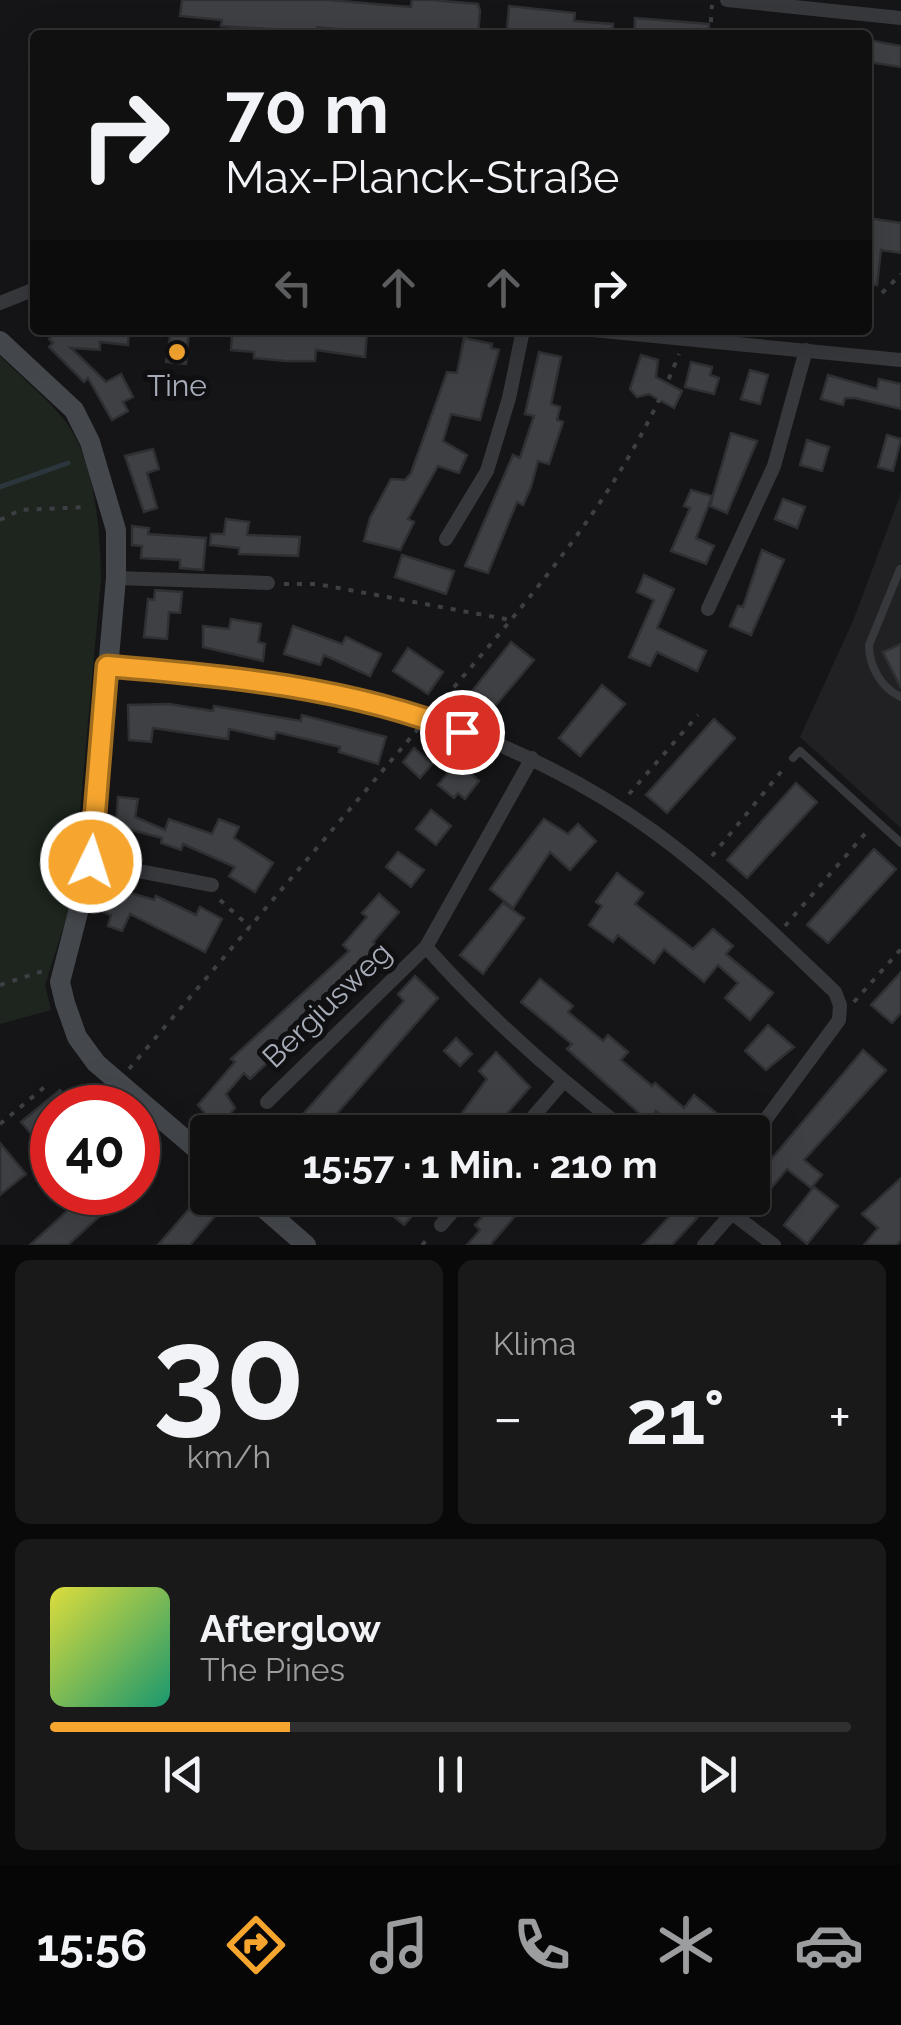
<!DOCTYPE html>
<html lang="de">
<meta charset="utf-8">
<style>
body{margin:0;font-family:Raleway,sans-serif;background:#19191a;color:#f1f3f6;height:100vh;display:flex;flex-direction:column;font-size:38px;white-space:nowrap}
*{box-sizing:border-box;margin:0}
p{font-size:32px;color:#9c9d9f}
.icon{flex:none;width:55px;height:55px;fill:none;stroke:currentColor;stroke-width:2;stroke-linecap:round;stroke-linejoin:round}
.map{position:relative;height:1245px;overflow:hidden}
.details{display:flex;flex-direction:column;gap:15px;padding:15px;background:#090909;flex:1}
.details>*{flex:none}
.hud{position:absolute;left:30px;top:30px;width:842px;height:305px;border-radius:10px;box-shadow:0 10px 40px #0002,0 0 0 2px #303031;background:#101011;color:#f1f3f6;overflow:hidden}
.speed{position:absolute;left:30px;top:1085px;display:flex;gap:20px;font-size:50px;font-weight:700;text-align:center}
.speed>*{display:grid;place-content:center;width:130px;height:130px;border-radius:50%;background:#101011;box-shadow:0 10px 40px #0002,0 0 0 2px #303031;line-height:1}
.speed .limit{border:15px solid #d22;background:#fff;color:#111}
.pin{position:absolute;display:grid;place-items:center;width:85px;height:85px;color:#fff;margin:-42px;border:5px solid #fff;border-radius:50%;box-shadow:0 2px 10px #0007}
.me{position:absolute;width:110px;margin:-55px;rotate:4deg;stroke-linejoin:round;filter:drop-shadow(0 0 8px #0008)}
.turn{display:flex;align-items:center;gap:35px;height:210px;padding:0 30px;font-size:45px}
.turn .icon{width:130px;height:130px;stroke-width:2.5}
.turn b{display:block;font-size:70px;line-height:85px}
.lanes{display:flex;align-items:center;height:95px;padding:0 30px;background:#0003;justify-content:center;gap:50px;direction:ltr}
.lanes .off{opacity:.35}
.big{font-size:75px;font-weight:700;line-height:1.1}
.details .widget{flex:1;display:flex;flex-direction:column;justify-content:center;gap:15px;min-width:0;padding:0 35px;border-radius:15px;background:#19191a}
.details .dial{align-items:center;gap:0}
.dial b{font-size:130px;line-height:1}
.song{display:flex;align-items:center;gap:30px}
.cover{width:120px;height:120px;border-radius:15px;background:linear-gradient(135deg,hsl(60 70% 55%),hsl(160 70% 35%))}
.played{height:10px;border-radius:5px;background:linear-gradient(90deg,#f6a62e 30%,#303031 30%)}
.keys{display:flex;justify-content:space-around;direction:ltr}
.heat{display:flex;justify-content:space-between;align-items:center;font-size:55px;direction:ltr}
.details .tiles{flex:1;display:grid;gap:15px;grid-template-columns:1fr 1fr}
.widget:last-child{grid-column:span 2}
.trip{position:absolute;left:190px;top:1115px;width:580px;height:100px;border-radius:10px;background:#101011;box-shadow:0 10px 40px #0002,0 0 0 2px #303031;font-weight:700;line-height:100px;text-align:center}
.dock{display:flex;height:160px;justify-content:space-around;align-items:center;background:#060607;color:#9c9d9f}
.dock .icon{width:70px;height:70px}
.dock .current{color:#f6a62e}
.dock b{font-size:45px;color:#f1f3f6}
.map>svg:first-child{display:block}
.built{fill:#212124}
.green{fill:#1d251e}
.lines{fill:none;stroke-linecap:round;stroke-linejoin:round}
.stream{stroke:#2b353c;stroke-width:5}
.building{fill:#3f4044;stroke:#2f3033;stroke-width:2.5}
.path{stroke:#3c3f43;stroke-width:4;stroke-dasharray:5 8;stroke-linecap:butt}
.lane{stroke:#36383c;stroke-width:8}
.street{stroke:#36383c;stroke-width:14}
.secondary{stroke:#44474c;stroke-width:20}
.route-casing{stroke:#a06c1e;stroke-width:25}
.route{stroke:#f6a62e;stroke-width:18}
.poi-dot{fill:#f6a62e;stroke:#101012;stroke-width:4}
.labels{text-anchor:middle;stroke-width:10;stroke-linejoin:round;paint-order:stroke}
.poi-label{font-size:30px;fill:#a7adb8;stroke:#101012}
.street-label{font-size:30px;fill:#a7adb8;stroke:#101012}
</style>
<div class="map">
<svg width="901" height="1245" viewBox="0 0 901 1245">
<rect width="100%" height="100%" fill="#151517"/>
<polygon class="built" points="901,493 901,828 800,737 853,621"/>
<path class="green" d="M 0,356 C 20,376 43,395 61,416 C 96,456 100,529 101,580 L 72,900 L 45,985 L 51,1010 L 0,1024 Z"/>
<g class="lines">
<polyline class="stream" points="0,487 68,463"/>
</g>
<g class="building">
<polygon points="182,0 328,0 411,7 412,0 431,0 478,4 480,11 478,35 359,35 359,31 317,27 317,32 221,26 222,20 180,16"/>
<polygon points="509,6 575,13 574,21 613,24 612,35 518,35 518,31 507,30"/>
<polygon points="635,18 709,24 708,35 634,35"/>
<polygon points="868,40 901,46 901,67 868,62"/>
<polygon points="868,218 901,223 901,253 881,250 877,285 868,284"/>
<polygon points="58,330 129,330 128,345 100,342 100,350 71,348 106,382 121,374 133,397 123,402 128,411 112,420 88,378 84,382 49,347 53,343 49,339"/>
<polygon points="171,330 189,330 186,364 166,362"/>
<polygon points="255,330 367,334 365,357 316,350 315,361 286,361 254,358 254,352 231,350 232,334 255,336"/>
<polygon points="464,338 492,344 491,348 499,350 480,420 451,414 443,441 467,455 459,473 438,466 408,519 414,522 400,550 364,541 370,518 391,479 405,480 411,473 447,372 457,373"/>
<polygon points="539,352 561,357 551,404 560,407 557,420 563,422 549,464 538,461 531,487 523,505 517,502 488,573 465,566 513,455 520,458 534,416 525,414"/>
<polygon points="641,355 658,360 656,377 682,391 674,408 649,394 637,397 630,389"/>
<polygon points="691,362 712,367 710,375 719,378 714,394 685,387"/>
<polygon points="750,370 768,375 760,404 741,399"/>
<polygon points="828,375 877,389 879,379 901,384 901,409 855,398 845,398 843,405 821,399"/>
<polygon points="731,433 757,441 727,513 710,506"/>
<polygon points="887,435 901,439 893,471 878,467"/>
<polygon points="807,440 829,447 822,471 800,465"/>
<polygon points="153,449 159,469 147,473 157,508 144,512 125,456"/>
<polygon points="691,490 712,496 696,538 714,546 706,564 671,551 690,508 684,506"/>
<polygon points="783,499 805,507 797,528 775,519"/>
<polygon points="226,519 249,522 247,535 300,537 298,556 239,554 239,548 210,545 211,534 224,534"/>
<polygon points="132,526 149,528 148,534 206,538 203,570 180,568 180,560 141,558 142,546 132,545"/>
<polygon points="762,550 784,560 751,635 730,626 738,606 743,607"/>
<polygon points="402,555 454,571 446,594 395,577"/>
<polygon points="644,575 674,589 657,628 706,651 697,671 657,652 650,666 629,657 654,600 637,592"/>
<polygon points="155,590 182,592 180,613 169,612 167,639 144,637 148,599 154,600"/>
<polygon points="231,619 261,624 258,642 265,644 263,661 203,647 203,626 229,629"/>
<polygon points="293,626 342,644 346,637 381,654 370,676 324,655 320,665 284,654"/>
<polygon points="511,642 534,660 490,712 469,695"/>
<polygon points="901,644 901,688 883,652"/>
<polygon points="408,648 443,672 428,694 393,671"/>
<polygon points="602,685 625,704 580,756 559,738"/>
<polygon points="169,704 213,711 214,706 301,721 302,715 386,737 378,764 339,752 340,747 276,732 274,739 229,729 228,739 153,728 151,742 129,740 128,705"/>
<polygon points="714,719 735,738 667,813 646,795"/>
<polygon points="414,748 432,764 420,778 403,762"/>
<polygon points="457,762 479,781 465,799 458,793 454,798 438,785"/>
<polygon points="796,783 817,802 747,878 727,860"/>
<polygon points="118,797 138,799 135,817 165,830 169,819 212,834 219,819 239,827 234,838 273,863 255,892 229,876 235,867 183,844 181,850 161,843 162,838 116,826"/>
<polygon points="431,810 451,826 436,845 416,829"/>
<polygon points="544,819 568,834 578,824 596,841 570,870 550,852 513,908 490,889"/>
<polygon points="874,849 896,869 828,943 807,925"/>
<polygon points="398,852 424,870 411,887 386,867"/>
<polygon points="617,873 643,893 635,904 693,949 713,929 733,946 726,954 773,993 750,1020 725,998 738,983 718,965 704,982 664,949 654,963 618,935 613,942 589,925 602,906 596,902"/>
<polygon points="111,887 154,900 156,896 196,915 200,907 222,919 205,952 130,914 122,931 108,926 111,915 103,912"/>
<polygon points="379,894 399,912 373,942 385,952 250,1079 244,1073 226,1094 235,1108 221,1124 217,1120 214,1124 198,1105 235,1062 231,1059 349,951 343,945 367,917 362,913"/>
<polygon points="503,903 524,918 483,974 460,955"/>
<polygon points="901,972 901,1013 892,1023 871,1005"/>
<polygon points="415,976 438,998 334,1117 339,1123 329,1132 287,1132 404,1001 398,994"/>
<polygon points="540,979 573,1006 568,1012 603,1041 608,1035 628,1052 621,1060 652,1086 655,1083 684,1108 694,1095 740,1132 683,1132 656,1111 648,1121 567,1049 572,1044 521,1002"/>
<polygon points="768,1025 794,1047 766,1070 745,1051"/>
<polygon points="456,1038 472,1054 460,1066 444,1051"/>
<polygon points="863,1050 886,1070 804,1160 822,1175 811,1188 787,1169 767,1193 753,1181"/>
<polygon points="496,1052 530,1087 491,1132 448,1132 487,1079 479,1071"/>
<polygon points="60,1090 74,1108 52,1108 52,1134 40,1144 21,1122"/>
<polygon points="0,1143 26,1174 0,1195"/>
<polygon points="138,1156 155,1176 138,1192"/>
<polygon points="901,1178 901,1240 897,1245 864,1245 878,1228 862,1214"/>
<polygon points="814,1187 838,1206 807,1244 784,1225"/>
<polygon points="88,1192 126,1192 68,1245 30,1245"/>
<polygon points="394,1198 404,1198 418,1209 404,1225 385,1209"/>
<polygon points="499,1198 545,1198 531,1214 523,1207 490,1245 467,1245 480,1230 475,1225"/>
<polygon points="197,1200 216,1215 190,1245 158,1245"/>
<polygon points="681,1204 697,1218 672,1245 643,1245"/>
</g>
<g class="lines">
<g class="path">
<polyline points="710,35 712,5"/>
<polyline points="882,293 901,274"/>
<polyline points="0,520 20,510 88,507"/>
<polyline points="284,584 317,584 511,620"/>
<path d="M 437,707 C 531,597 626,490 679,354"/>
<polyline points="629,794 698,715"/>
<polyline points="712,856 785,767"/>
<polyline points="220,900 250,927"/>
<polyline points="785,926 870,828"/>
<polyline points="0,985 43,971"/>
<polyline points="854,1002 901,949"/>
<polyline points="129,1069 418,729"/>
<polyline points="0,1124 47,1085"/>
<polyline points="241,1132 258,1113"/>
<polyline points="422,1245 430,1236"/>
</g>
<g class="lane">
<path d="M 900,569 L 869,645 C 869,666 881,688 901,697"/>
<polyline points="793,758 800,751 901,843"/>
</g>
<g class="street">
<polyline points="727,0 901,18"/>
<polyline points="0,303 35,289"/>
<polyline points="593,330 901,360"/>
<polyline points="446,539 487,471 509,398 523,330"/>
<polyline points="116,578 268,583"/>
<polyline points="708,609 774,466 806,350"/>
<path d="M 107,666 C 170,671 234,674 296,685 C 422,707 549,756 653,831 C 718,878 777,937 835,992 L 840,1005 L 839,1020 L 752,1138"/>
<path d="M 532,758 L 426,947 C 487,1016 555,1076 628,1132"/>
<polyline points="91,862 212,885"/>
<polyline points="267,1102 426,947"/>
<polyline points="520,1132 563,1082"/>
<polyline points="712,1198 774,1245"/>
<polyline points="441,1225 464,1198"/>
<polyline points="704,1245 732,1213"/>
</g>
<g class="secondary">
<polyline points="0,341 74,410 90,442 116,530 116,578 91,862 60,982 65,1003 77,1037 96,1063 208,1159"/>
<polyline points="252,1198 306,1245"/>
</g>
</g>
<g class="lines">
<g class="route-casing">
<path id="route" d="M 91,862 L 107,666 C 227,676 349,687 462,732"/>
</g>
<use href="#route" class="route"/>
</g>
<circle class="poi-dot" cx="177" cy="352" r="10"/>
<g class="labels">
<g class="poi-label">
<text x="177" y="396">Tine</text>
</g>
<g class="street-label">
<text transform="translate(327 1005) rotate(-44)" y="10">Bergiusweg</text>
</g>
</g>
</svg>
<div class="speed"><div class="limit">40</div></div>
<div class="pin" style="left:462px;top:732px;background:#d93025"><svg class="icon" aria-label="arrive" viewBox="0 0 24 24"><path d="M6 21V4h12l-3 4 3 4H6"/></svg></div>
<svg class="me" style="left:91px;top:862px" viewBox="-20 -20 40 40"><circle r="17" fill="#f6a62e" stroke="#fff" stroke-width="3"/><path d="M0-11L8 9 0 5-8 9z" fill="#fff"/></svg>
<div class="trip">15:57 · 1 Min. · 210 m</div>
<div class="hud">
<div class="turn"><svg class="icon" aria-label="right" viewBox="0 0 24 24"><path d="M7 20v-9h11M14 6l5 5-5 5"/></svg><div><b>70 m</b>Max-Planck-Straße</div></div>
<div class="lanes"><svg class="icon off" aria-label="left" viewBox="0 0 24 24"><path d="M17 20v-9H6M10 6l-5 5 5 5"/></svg><svg class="icon off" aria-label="ahead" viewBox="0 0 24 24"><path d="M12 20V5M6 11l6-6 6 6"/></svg><svg class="icon off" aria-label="ahead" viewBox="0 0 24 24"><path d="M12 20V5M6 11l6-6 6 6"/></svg><svg class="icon" aria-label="right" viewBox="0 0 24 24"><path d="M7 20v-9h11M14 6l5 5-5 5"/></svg></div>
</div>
</div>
<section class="details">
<div class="tiles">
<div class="widget dial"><b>30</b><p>km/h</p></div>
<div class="widget"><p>Klima</p>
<div class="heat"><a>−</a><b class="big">21°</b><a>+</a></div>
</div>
<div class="widget">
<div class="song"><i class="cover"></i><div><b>Afterglow</b><p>The Pines</p></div></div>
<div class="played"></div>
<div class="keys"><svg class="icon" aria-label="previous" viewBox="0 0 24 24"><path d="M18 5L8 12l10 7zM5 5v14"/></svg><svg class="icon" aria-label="pause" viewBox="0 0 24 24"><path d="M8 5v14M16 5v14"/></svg><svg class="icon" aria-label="next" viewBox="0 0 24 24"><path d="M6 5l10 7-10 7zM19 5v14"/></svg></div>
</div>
</div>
</section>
<nav class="dock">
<b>15:56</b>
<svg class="icon current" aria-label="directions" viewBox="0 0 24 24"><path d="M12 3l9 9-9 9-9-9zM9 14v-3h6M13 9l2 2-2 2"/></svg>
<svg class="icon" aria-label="music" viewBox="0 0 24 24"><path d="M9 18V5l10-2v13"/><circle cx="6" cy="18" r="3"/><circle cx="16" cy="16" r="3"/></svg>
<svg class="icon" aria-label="phone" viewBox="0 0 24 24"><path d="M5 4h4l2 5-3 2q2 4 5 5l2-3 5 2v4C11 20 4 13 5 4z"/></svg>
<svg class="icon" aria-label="climate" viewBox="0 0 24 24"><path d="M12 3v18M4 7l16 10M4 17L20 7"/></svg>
<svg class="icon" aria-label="car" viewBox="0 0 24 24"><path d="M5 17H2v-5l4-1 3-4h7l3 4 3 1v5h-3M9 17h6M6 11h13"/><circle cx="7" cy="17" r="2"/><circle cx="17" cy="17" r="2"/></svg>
</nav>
